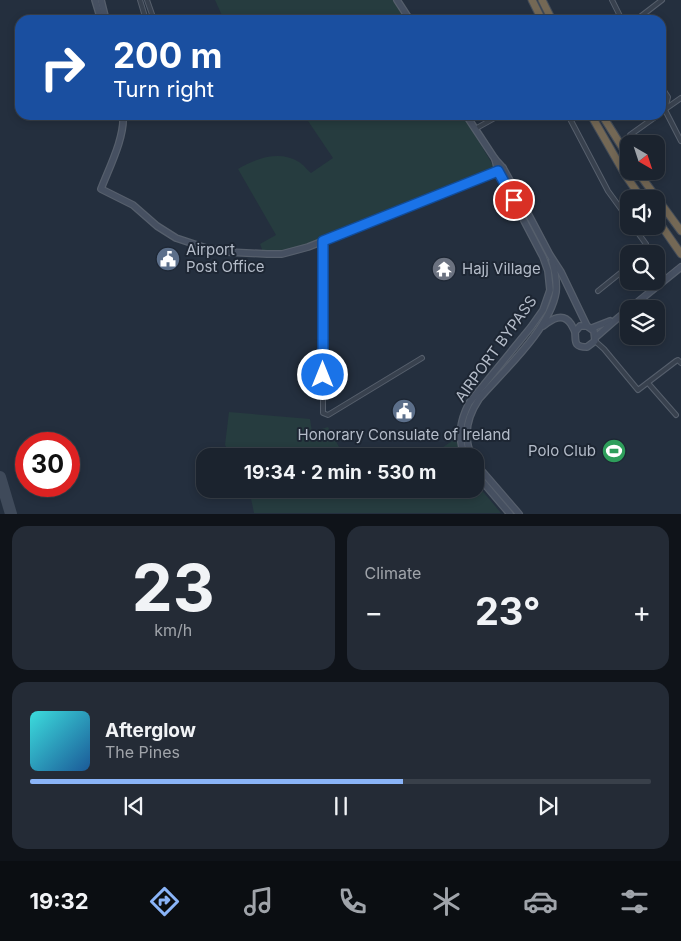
<!DOCTYPE html>
<meta charset="utf-8">
<style>
body{margin:0;font-family:Inter,sans-serif;background:#242b36;color:#f1f3f6;height:100vh;display:flex;flex-direction:column;font-size:19px;white-space:nowrap}
*{box-sizing:border-box;margin:0}
p{font-size:16px;color:#a0a4aa}
.icon{flex:none;width:28px;height:28px;fill:none;stroke:currentColor;stroke-width:2;stroke-linecap:round;stroke-linejoin:round}
.map{position:relative;height:514px;overflow:hidden}
.side{display:flex;flex-direction:column;gap:12px;padding:12px;background:#0f1319;flex:1}
.side>*{flex:none}
.top-card{position:absolute;left:15px;top:15px;width:651px;height:105px;border-radius:15px;box-shadow:0 2px 8px #0003,0 0 0 1px #39404a;background:#1a4fa0;color:#fff;overflow:hidden}
.needle{width:32px;rotate:141deg}
.tools{position:absolute;left:620px;top:135px;display:grid;gap:10px}
.tools a{display:grid;place-items:center;width:45px;height:45px;border-radius:10px;background:#1b232e;box-shadow:0 2px 8px #0003,0 0 0 1px #39404a;font-size:25px}
.speed{position:absolute;left:15px;top:432px;display:flex;gap:10px;font-size:25px;font-weight:700;text-align:center}
.speed>*{display:grid;place-content:center;width:65px;height:65px;border-radius:50%;background:#1b232e;box-shadow:0 2px 8px #0003,0 0 0 1px #39404a;line-height:1}
.speed .limit{border:8px solid #d22;background:#fff;color:#111}
.pin{position:absolute;display:grid;place-items:center;width:42px;height:42px;color:#fff;margin:-21px;border:2px solid #fff;border-radius:50%;box-shadow:0 1px 5px #0007}
.me{position:absolute;width:55px;margin:-28px;rotate:0deg;stroke-linejoin:round;filter:drop-shadow(0 0 4px #0008)}
.turn{display:flex;align-items:center;gap:18px;height:105px;padding:0 15px;font-size:22px}
.turn .icon{width:65px;height:65px;stroke-width:2.5}
.turn b{display:block;font-size:35px;line-height:42px}
.big{font-size:38px;font-weight:700;line-height:1.1}
.side .tile{flex:1;display:flex;flex-direction:column;justify-content:center;gap:8px;min-width:0;padding:0 18px;border-radius:15px;background:#242b36}
.side .dial{align-items:center;gap:0}
.dial b{font-size:65px;line-height:1}
.song{display:flex;align-items:center;gap:15px}
.cover{width:60px;height:60px;border-radius:8px;background:linear-gradient(135deg,hsl(180 70% 55%),hsl(210 70% 35%))}
.played{height:5px;border-radius:2px;background:linear-gradient(90deg,#8ab4f8 60%,#39404a 60%)}
.keys{display:flex;justify-content:space-around;direction:ltr}
.heat{display:flex;justify-content:space-between;align-items:center;font-size:28px;direction:ltr}
.side .tiles{flex:1;display:grid;gap:12px;grid-template-columns:1fr 1fr}
.tile:last-child{grid-column:span 2}
.trip{position:absolute;left:196px;top:448px;width:288px;height:50px;border-radius:15px;background:#1b232e;box-shadow:0 2px 8px #0003,0 0 0 1px #39404a;font-weight:700;line-height:50px;text-align:center}
.tabs{display:flex;height:80px;justify-content:space-around;align-items:center;background:#0b0e12;color:#a0a4aa}
.tabs .icon{width:35px;height:35px}
.tabs .selected{color:#8ab4f8}
.tabs b{font-size:22px;color:#f1f3f6}
.map>svg:first-child{display:block}
.green{fill:#263c3f}
.lines{fill:none;stroke-linecap:round;stroke-linejoin:round}
.taxiway{stroke:#3f4a5a;stroke-width:12}
.street-casing{stroke:#565f6c;stroke-width:6}
.secondary-casing{stroke:#565f6c;stroke-width:8}
.highway-casing{stroke:#434c59;stroke-width:9}
.street{stroke:#38414e;stroke-width:4}
.secondary{stroke:#465061;stroke-width:5.5}
.highway{stroke:#746855;stroke-width:7}
.route-casing{stroke:#114b97;stroke-width:12}
.route{stroke:#1a73e8;stroke-width:9}
.labels{text-anchor:middle;stroke-width:4;stroke-linejoin:round;paint-order:stroke}
.poi-label{font-size:15px;fill:#b4bcc9;stroke:#1d2633;text-anchor:start}
.street-label{font-size:15px;fill:#b4bcc9;stroke:#1d2633}
</style>
<div class="map">
<svg width="681" height="514" viewBox="0 0 681 514">
<rect width="100%" height="100%" fill="#242f3e"/>
<g class="green">
<polygon points="215,0 393,0 405,20 224,20"/>
<path d="M 304,115 L 463,115 L 494,167 L 428,201 L 311,245 L 278,252 L 263,252 L 260,244 L 276,235 L 238,169 C 256,158 280,150 299,162 C 303,164 307,170 311,173 L 333,158 Z"/>
<polygon points="229,412 310,419 312,432 328,427 344,456 231,456 225,445"/>
<polygon points="456,439 461,456 430,456 455,439"/>
<polygon points="475,482 501,513 254,513 249,489 362,489 367,497 380,489 475,489"/>
</g>
<g class="lines">
<polyline class="taxiway" points="0,477 11,514"/>
<g class="street-casing">
<g id="street">
<polyline points="140,0 146,20"/>
<polyline points="147,0 154,20"/>
<polyline points="612,0 622,20"/>
<polyline points="636,20 662,0"/>
<polyline points="661,86 668,97 665,110 681,141"/>
<polyline points="661,112 681,98"/>
<polyline points="568,115 608,191 629,220"/>
<polyline points="475,129 500,115"/>
<polyline points="630,135 658,115"/>
<polyline points="633,226 646,244 643,254"/>
<polyline points="323,241 323,413 328,415 422,358"/>
<polyline points="598,291 629,266"/>
<polyline points="595,341 604,349 638,390 676,361 678,360 681,363"/>
<polyline points="648,383 676,415"/>
</g>
</g>
<g class="secondary-casing">
<g id="secondary">
<polyline points="95,0 101,20"/>
<polyline points="101,0 106,20"/>
<polyline points="397,0 410,20"/>
<path d="M 123,115 C 125,137 109,168 101,189 L 133,205 L 157,226 L 176,238 L 206,248 L 227,252 L 267,254 L 282,254 L 308,247 L 471,183 L 503,168"/>
<polyline points="466,115 495,159 503,168 523,204 550,255 561,272 587,326"/>
<path d="M 543,326 C 552,319 563,312 571,324 C 572,326 574,329 575,332 C 576,341 573,347 587,347 L 595,341 L 594,331 L 587,326 L 580,326 L 575,332"/>
<polyline points="592,328 610,321"/>
<polyline points="596,337 619,317 681,267"/>
<path d="M 465,456 C 457,437 460,421 469,403 L 531,327 L 543,310 L 550,290 L 548,271 L 543,257 L 498,171 L 495,159"/>
<path d="M 472,456 C 462,436 467,417 479,399 C 503,371 550,329 556,292 C 557,282 555,271 552,261"/>
<polyline points="475,463 519,514"/>
<polyline points="475,473 510,514"/>
</g>
</g>
<g class="highway-casing">
<g id="highway">
<polyline points="532,0 542,20"/>
<polyline points="542,0 552,20"/>
<polyline points="591,115 626,176 642,199"/>
<polyline points="602,115 629,158"/>
<polyline points="637,171 681,231"/>
<polyline points="656,218 681,254"/>
</g>
</g>
<use href="#street" class="street"/>
<use href="#secondary" class="secondary"/>
<use href="#highway" class="highway"/>
</g>
<g class="lines">
<g class="route-casing">
<polyline id="route" points="323,375 323,241 498,171 514,200"/>
</g>
<use href="#route" class="route"/>
</g>
<defs>
<g id="civic-disc" transform="scale(1.25)"><circle r="9.5" fill="#5c6f8a" stroke="#1d2633"/><path d="M-.6-6.5H3V-4.5H.6V-3L4-1V1h2V6H-6V1h2V-1L-.6-3ZM-1.2 2.5V6h2.4V2.5Z" fill="#fff"/></g>
<g id="temple-disc" transform="scale(1.25)"><circle r="9.5" fill="#6b7280" stroke="#1d2633"/><path d="M0-6L5-2H3V0L6.5 2.5H4V6H1.5V3h-3V6H-4V2.5H-6.5L-3 0V-2H-5Z" fill="#fff"/></g>
<g id="stadium-disc" transform="scale(1.25)"><circle r="9.5" fill="#2e9e5b" stroke="#1d2633"/><path d="M0-5a6.5 5 0 1 0 0 10a6.5 5 0 1 0 0-10ZM-3.5-1.8h7v3.6h-7Z" fill="#fff"/></g>
</defs>
<g fill-rule="evenodd">
<use href="#civic-disc" x="168" y="259"/>
<use href="#temple-disc" x="444" y="269"/>
<use href="#civic-disc" x="404" y="411"/>
<use href="#stadium-disc" x="614" y="451"/>
</g>
<g class="labels">
<g class="poi-label">
<text x="186" y="255">Airport<tspan x="186" dy="17">Post Office</tspan></text>
<text x="462" y="274">Hajj Village</text>
<text x="404" y="440" text-anchor="middle">Honorary Consulate of Ireland</text>
<text x="596" y="456" text-anchor="end">Polo Club</text>
</g>
<g class="street-label">
<text transform="translate(496 349) rotate(-54)" y="5">AIRPORT BYPASS</text>
</g>
</g>
</svg>
<div class="tools">
<a><svg class="needle" viewBox="-14 -14 28 28"><path d="M0-13l5 13h-10z" fill="#e53935"/><path d="M0 13l5-13h-10z" fill="#a0a4aa"/></svg></a>
<a><svg class="icon" aria-label="sound" viewBox="0 0 24 24"><path d="M4 9h4l5-4v14l-5-4H4zM17 9q2 3 0 6"/></svg></a>
<a><svg class="icon" aria-label="search" viewBox="0 0 24 24"><circle cx="10" cy="10" r="6"/><path d="M15 15l6 6"/></svg></a>
<a><svg class="icon" aria-label="layers" viewBox="0 0 24 24"><path d="M12 4l9 5-9 5-9-5zM3 14l9 5 9-5"/></svg></a>
</div>
<div class="speed"><div class="limit">30</div></div>
<div class="pin" style="left:514px;top:200px;background:#d93025"><svg class="icon" aria-label="arrive" viewBox="0 0 24 24"><path d="M6 21V4h12l-3 4 3 4H6"/></svg></div>
<svg class="me" style="left:323px;top:375px" viewBox="-20 -20 40 40"><circle r="17" fill="#1a73e8" stroke="#fff" stroke-width="3"/><path d="M0-11L8 9 0 5-8 9z" fill="#fff"/></svg>
<div class="trip">19:34 · 2 min · 530 m</div>
<div class="top-card">
<div class="turn"><svg class="icon" aria-label="right" viewBox="0 0 24 24"><path d="M7 20v-9h11M14 6l5 5-5 5"/></svg><div><b>200 m</b>Turn right</div></div>
</div>
</div>
<section class="side">
<div class="tiles">
<div class="tile dial"><b>23</b><p>km/h</p></div>
<div class="tile"><p>Climate</p>
<div class="heat"><a>−</a><b class="big">23°</b><a>+</a></div>
</div>
<div class="tile">
<div class="song"><i class="cover"></i><div><b>Afterglow</b><p>The Pines</p></div></div>
<div class="played"></div>
<div class="keys"><svg class="icon" aria-label="previous" viewBox="0 0 24 24"><path d="M18 5L8 12l10 7zM5 5v14"/></svg><svg class="icon" aria-label="pause" viewBox="0 0 24 24"><path d="M8 5v14M16 5v14"/></svg><svg class="icon" aria-label="next" viewBox="0 0 24 24"><path d="M6 5l10 7-10 7zM19 5v14"/></svg></div>
</div>
</div>
</section>
<nav class="tabs">
<b>19:32</b>
<svg class="icon selected" aria-label="directions" viewBox="0 0 24 24"><path d="M12 3l9 9-9 9-9-9zM9 14v-3h6M13 9l2 2-2 2"/></svg>
<svg class="icon" aria-label="music" viewBox="0 0 24 24"><path d="M9 18V5l10-2v13"/><circle cx="6" cy="18" r="3"/><circle cx="16" cy="16" r="3"/></svg>
<svg class="icon" aria-label="phone" viewBox="0 0 24 24"><path d="M5 4h4l2 5-3 2q2 4 5 5l2-3 5 2v4C11 20 4 13 5 4z"/></svg>
<svg class="icon" aria-label="climate" viewBox="0 0 24 24"><path d="M12 3v18M4 7l16 10M4 17L20 7"/></svg>
<svg class="icon" aria-label="car" viewBox="0 0 24 24"><path d="M5 17H2v-5l4-1 3-4h7l3 4 3 1v5h-3M9 17h6M6 11h13"/><circle cx="7" cy="17" r="2"/><circle cx="17" cy="17" r="2"/></svg>
<svg class="icon" aria-label="filters" viewBox="0 0 24 24"><path d="M4 7h16M4 17h16"/><circle cx="9" cy="7" r="2"/><circle cx="15" cy="17" r="2"/></svg>
</nav>
